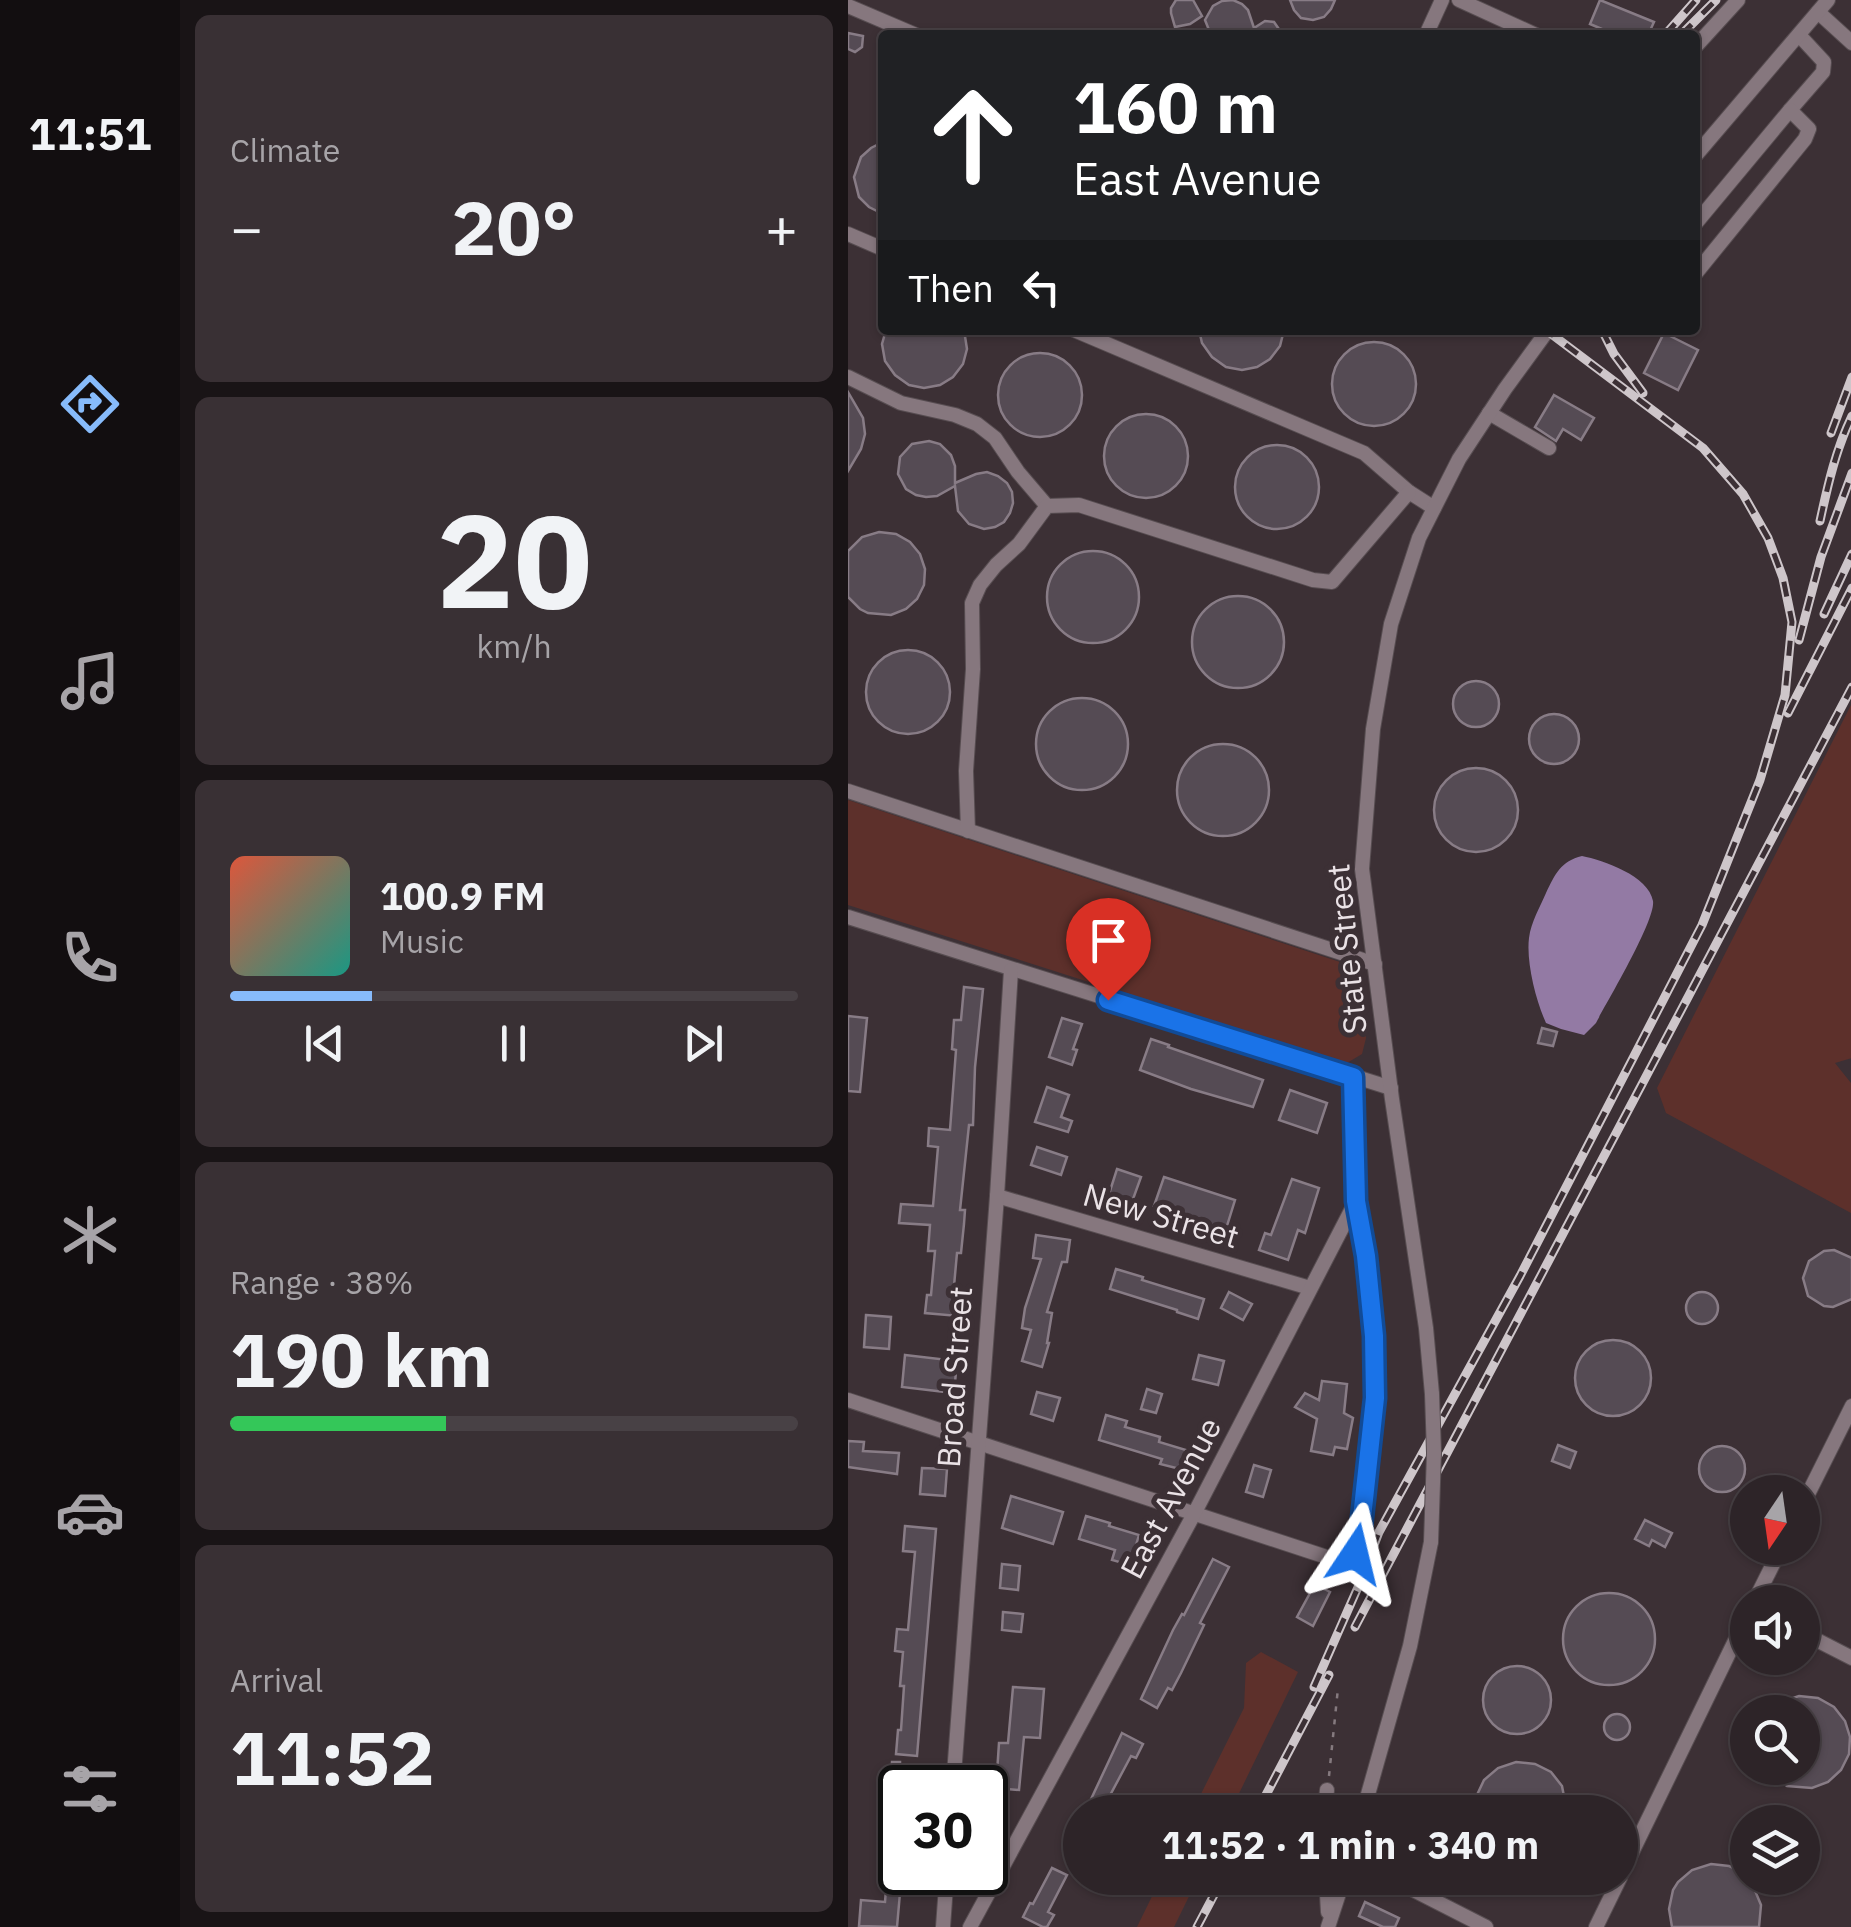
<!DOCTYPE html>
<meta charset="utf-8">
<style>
body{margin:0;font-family:"IBM Plex Sans",sans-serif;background:#393034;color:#f1f3f6;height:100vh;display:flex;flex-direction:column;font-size:38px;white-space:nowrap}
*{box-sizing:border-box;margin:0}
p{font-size:32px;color:#a7a4a8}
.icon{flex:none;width:55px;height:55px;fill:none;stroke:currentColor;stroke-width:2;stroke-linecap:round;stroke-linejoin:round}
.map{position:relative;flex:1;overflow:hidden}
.drawer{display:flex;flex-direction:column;gap:15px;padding:15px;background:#191416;width:668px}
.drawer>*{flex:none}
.hud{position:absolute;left:30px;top:30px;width:822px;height:305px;border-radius:10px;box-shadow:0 2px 8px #0004,0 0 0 2px #484145;background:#202124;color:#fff;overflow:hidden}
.needle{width:65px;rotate:193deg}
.controls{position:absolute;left:882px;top:1475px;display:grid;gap:20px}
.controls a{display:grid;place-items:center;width:90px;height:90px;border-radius:50%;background:#2d2428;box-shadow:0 2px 8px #0004,0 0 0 2px #484145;font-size:50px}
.speed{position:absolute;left:30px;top:1765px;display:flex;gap:20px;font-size:50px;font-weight:700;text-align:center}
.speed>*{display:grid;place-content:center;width:130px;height:130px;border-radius:50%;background:#2d2428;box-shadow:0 2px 8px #0004,0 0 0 2px #484145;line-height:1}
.speed .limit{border:5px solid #111;border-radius:15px;background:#fff;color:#111}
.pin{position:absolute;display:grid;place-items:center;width:85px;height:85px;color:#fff;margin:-102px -42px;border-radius:50% 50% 50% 0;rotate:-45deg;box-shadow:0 0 10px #0007}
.pin .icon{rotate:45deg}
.me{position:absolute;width:110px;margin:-55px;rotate:10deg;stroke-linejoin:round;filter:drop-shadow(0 0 8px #0008)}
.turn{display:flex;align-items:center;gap:35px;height:210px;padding:0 30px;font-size:45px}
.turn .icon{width:130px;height:130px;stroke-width:2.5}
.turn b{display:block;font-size:70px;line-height:85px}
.then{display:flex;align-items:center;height:95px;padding:0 30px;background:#0003;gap:20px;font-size:38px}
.big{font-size:75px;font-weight:700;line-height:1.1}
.drawer .widget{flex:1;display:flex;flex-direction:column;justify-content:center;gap:15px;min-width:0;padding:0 35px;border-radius:15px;background:#393034}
.drawer .dial{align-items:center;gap:0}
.dial b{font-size:130px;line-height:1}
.song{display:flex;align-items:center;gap:30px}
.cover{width:120px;height:120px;border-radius:15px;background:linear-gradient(135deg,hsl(10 70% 55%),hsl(170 70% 35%))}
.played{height:10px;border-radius:5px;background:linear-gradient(90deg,#87bbfb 25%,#484145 25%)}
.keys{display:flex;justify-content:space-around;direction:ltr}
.heat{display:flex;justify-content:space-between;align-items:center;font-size:55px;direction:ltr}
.charge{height:15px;border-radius:8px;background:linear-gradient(90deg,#34c759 38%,#484145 0)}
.trip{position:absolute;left:215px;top:1795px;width:575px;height:100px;border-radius:50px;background:#2d2428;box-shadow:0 2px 8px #0004,0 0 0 2px #484145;font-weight:700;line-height:100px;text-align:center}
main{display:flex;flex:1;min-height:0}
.tabs{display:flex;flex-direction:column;width:180px;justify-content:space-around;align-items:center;background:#120e10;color:#a7a4a8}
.tabs .icon{width:70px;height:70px}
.tabs .selected{color:#87bbfb}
.tabs b{font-size:45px;color:#f1f3f6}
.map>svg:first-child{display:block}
.green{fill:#5d302b}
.water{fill:#937aa4}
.building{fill:#554b54;stroke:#887c86;stroke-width:2.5}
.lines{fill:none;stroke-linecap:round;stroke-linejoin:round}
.minor-casing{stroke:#574d51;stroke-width:16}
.path{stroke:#857a7f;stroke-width:2.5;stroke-dasharray:5 8;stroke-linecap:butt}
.minor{stroke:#86777e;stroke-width:14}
.rail-casing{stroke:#cec6ca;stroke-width:9}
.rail{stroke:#3c3035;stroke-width:5;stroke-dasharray:15;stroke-linecap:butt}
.minor-bridge-casing{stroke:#574d51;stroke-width:16;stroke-linecap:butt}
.minor-bridge{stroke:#86777e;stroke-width:14}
.route-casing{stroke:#114b97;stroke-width:25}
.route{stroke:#1a73e8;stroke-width:18}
.labels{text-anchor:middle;stroke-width:10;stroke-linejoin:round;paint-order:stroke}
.street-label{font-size:32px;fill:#eae2e6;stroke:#3c3035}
</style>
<main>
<nav class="tabs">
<b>11:51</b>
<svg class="icon selected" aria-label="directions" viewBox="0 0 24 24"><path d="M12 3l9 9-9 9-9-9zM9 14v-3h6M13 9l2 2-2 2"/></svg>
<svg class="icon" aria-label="music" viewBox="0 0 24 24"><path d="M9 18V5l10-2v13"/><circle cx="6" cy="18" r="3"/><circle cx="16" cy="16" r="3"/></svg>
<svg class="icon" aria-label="phone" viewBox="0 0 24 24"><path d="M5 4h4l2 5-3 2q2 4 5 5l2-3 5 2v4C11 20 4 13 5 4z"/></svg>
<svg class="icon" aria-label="climate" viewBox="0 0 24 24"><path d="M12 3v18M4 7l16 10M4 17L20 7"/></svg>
<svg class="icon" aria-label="car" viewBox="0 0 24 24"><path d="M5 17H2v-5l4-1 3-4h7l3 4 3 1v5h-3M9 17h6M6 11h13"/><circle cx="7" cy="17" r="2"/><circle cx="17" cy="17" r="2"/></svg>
<svg class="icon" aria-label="filters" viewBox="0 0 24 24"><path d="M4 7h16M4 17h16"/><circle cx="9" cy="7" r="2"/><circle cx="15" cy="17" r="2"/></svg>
</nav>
<section class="drawer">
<div class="widget"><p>Climate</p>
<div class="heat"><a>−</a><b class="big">20°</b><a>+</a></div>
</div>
<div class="widget dial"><b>20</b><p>km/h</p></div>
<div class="widget">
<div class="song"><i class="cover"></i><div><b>100.9 FM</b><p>Music</p></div></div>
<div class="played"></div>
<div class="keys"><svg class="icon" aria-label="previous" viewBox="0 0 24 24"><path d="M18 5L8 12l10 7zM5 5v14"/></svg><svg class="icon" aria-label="pause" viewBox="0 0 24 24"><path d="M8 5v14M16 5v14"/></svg><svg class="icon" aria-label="next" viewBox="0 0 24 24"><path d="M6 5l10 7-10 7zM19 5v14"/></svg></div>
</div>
<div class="widget"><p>Range · 38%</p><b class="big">190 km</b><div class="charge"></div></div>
<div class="widget"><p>Arrival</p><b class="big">11:52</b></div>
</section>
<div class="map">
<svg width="1004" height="1927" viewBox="0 0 1004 1927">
<rect width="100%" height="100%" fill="#3c3035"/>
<g class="green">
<polygon points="1003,705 1004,1058 987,1063 1003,1083 1003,1213 818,1113 809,1088"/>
<polygon points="0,800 495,963 510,976 518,1038 514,1054 499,1063 488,1061 0,905"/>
<polygon points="413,1652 450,1672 382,1812 344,1812 396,1708 398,1663"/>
<polygon points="313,1878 350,1878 326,1927 289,1927"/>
</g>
<path class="water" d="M 734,856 C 755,860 801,876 805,901 C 808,920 759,1002 748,1023 L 736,1035 L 713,1029 L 698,1023 C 688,1001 678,962 681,938 C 683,922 692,907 698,893 C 707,874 713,861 734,856 Z"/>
<g class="building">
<polygon points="328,0 345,0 354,16 342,24 327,27 323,13 323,8"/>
<polygon points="385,0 394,4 400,10 406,28 417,21 426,22 435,35 363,35 357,20 365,6 374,1"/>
<polygon points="442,0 487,0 483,9 476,17 465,20 453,18 446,10"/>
<polygon points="752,0 806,22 800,35 768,35 742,24"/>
<polygon points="0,33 15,36 14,47 7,52 0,49"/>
<polygon points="35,142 35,214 21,207 11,197 6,177 13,157 23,148"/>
<polygon points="38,330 116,330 119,349 115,364 105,377 92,385 76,388 61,385 47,375 37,361 34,344"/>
<polygon points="351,330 436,330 432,346 422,359 409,367 394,370 378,367 364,357 354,343"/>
<polygon points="816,333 850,350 830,390 796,373"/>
<circle cx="526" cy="384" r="42"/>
<circle cx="192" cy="395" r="42"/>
<polygon points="0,392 15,418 17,434 13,449 0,471"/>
<polygon points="706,395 746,418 733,440 715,429 708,441 687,427"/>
<circle cx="298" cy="456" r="42"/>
<polygon points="81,441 92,444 103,455 107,466 107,483 128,474 139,472 150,476 159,483 164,492 165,503 162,513 156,522 147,527 136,529 121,524 110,511 107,486 89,496 78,497 68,495 58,489 50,474 52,457 64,444"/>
<circle cx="429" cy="487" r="42"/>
<polygon points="31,532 48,534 62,542 72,554 77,569 76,585 69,599 58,609 43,615 20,613 12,609 0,597 0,551 14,537"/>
<circle cx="245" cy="597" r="46"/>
<circle cx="390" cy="642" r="46"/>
<circle cx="60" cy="692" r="42"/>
<circle cx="628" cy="704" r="23"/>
<circle cx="234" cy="744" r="46"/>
<circle cx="706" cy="739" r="25"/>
<circle cx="375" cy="790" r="46"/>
<circle cx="628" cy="810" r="42"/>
<polygon points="116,987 135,989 127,1067 125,1125 121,1125 112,1210 117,1210 116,1224 113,1253 109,1253 105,1297 111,1298 110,1316 77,1313 79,1295 83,1295 87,1251 80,1251 82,1225 51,1223 53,1204 85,1206 90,1147 80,1146 81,1128 102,1130 108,1050 104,1049 106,1020 113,1020"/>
<polygon points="0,1016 19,1018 12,1092 0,1091"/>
<polygon points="214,1018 234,1024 225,1049 229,1050 224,1065 201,1057"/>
<polygon points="694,1028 709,1032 705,1046 690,1043"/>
<polygon points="303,1039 321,1045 320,1047 415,1080 405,1107 343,1089 292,1070"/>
<polygon points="199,1087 221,1095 213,1117 224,1121 220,1132 187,1122"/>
<polygon points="442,1090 479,1103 469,1133 431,1120"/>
<polygon points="189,1147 219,1157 213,1175 183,1165"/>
<polygon points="269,1169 293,1177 284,1202 261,1194"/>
<polygon points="316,1177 387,1200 378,1229 306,1206"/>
<polygon points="444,1179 471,1188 457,1233 450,1230 440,1260 411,1250 417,1233 423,1235"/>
<polygon points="188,1235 222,1240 219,1262 214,1262 199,1312 204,1313 199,1343 201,1343 194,1367 174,1361 183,1330 174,1328 177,1308 193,1259 185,1258"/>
<polygon points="986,1250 1004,1258 1004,1299 985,1307 976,1306 960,1296 955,1278 961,1261 976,1251"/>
<polygon points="268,1269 295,1277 294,1280 356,1299 350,1319 329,1312 329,1310 262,1289"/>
<circle cx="854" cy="1308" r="16"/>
<polygon points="381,1292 404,1304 395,1320 373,1308"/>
<polygon points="18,1315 43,1317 41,1349 16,1347"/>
<circle cx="765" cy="1378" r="38"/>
<polygon points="57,1355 109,1361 106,1393 54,1387"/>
<polygon points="351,1355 376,1361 370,1385 345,1379"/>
<polygon points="474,1381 499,1384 496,1413 505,1418 499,1449 487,1447 485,1455 463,1451 469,1419 447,1407 457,1393 471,1400"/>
<polygon points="299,1389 314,1394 308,1413 293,1409"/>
<polygon points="189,1392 212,1398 205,1421 183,1414"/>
<polygon points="258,1415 279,1421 277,1427 312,1437 311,1442 338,1450 332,1469 312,1464 314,1459 251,1440"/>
<polygon points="0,1441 16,1442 15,1451 51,1453 49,1474 0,1467"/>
<polygon points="710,1445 728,1452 722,1468 704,1461"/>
<circle cx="874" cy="1469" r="23"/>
<polygon points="406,1465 423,1470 415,1497 398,1492"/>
<polygon points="74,1468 99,1469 97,1496 72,1494"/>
<polygon points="163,1496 215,1512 205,1544 154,1528"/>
<polygon points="238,1516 262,1523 261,1526 291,1535 282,1565 264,1560 267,1550 231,1539"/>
<polygon points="797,1520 824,1533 817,1547 804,1540 801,1546 787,1539"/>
<polygon points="57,1526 88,1529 69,1756 48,1754 50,1730 53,1730 56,1686 52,1686 55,1652 47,1651 49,1629 60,1630 67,1552 55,1551"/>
<polygon points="365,1559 381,1567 352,1623 356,1625 333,1673 324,1690 320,1688 309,1708 293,1699 325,1630 334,1614 336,1615"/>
<polygon points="154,1564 172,1566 170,1590 152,1588"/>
<polygon points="467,1584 482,1592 465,1626 449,1617"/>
<circle cx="761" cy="1639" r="46"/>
<polygon points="155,1612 175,1614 173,1632 154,1630"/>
<circle cx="669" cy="1700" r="34"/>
<polygon points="165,1687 196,1689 192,1738 176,1737 171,1790 148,1788 151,1743 160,1743"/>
<polygon points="951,1696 970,1698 986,1707 997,1721 1002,1737 1001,1754 993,1770 980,1782 964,1788 939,1786 913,1768 955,1768 955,1712 918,1712 933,1702"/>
<circle cx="769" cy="1727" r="13"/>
<polygon points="274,1733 295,1744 288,1758 283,1756 259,1801 264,1804 259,1812 237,1812"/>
<polygon points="44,1762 52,1762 52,1872 62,1872 60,1893 52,1893 49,1927 11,1926 13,1900 37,1902 41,1851 38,1851"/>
<polygon points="668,1762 687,1764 703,1772 714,1786 719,1812 627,1812 628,1797 636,1780 650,1768"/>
<polygon points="863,1864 881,1866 890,1870 903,1881 913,1905 911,1927 824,1927 821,1909 825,1890 830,1882 844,1870"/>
<polygon points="204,1868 219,1875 200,1912 206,1915 199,1927 195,1927 175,1917 182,1903 185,1904"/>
<polygon points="517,1902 551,1918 547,1927 535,1927 511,1916"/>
</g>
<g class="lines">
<g class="minor-casing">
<g id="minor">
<polyline points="611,0 688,35"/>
<polyline points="0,6 68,35"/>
<polyline points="970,12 1004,43"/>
<polyline points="578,35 594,0"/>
<polyline points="848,46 890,0"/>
<polyline points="942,110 975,72 976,62 951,35"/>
<polyline points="848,155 980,0"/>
<polyline points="848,223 942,110 961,129 957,139 848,273"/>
<polyline points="0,234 35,249"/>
<polyline points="226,330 516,453 561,492 586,508"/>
<polyline points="0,377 53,403 107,415 129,424 147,438 170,472 199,506"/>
<polyline points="641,413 701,448"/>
<polyline points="0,791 527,964"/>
<polyline points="120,831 118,771 125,669 124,603 132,585 148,565 171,544 199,506 231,505 465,580 484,582 561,492"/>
<polyline points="0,917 543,1088"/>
<polyline points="149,1196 462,1288"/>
<polyline points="584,1394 578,1328 544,1099 514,869 525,729 543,624 571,538 611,459 657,389 700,330"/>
<polyline points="0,1400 503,1565 513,1536 527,1398 526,1336 518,1256 508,1202"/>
<polyline points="955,1504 1004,1406"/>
<polyline points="906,1602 933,1548"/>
<polyline points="955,1633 1004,1658"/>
<polyline points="105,1788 149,1196 163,970"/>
<polyline points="477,1812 479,1790"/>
<polyline points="515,1812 562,1646 583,1542"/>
<polyline points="772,1877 900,1614"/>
<polyline points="478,1878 480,1912"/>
<polyline points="542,1878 638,1927"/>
<polyline points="95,1927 99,1872"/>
<polyline points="122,1927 346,1514 508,1201 505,1077"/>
<polyline points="480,1927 496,1878"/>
<polyline points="748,1927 772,1878"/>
</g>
</g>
<polyline class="path" points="481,1776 490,1688"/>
<use href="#minor" class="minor"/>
<g class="rail-casing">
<g id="rail">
<polyline points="817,35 848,0"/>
<polyline points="833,35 868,0"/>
<polyline points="754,330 766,354 795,393"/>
<polyline points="983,433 1004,377"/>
<path d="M 972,521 C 980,484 988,449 1004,416"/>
<polyline points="976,614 1004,554"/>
<polyline points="951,640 973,557 1004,473"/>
<polyline points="940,713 1004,588"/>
<polyline points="507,1627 1004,687"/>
<polyline points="466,1687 511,1585 531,1532 672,1276 854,925 912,780 937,695 944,622 935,578 920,538 895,494 855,448 698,330"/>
<polyline points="409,1812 481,1675"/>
<polyline points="349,1927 375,1878"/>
</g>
</g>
<use href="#rail" class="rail"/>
<g class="minor-bridge-casing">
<polyline id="minor-bridge" points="583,1542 586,1453 584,1394"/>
</g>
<use href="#minor-bridge" class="minor-bridge"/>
</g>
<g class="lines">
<g class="route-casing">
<polyline id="route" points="260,1000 505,1077 508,1201 518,1256 526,1336 527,1398 512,1536 507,1554"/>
</g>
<use href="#route" class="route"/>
</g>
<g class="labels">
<g class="street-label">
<text transform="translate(499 949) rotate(-96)" y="11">State Street</text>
<text transform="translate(313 1216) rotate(16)" y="11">New Street</text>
<text transform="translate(107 1377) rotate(-86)" y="11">Broad Street</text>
<text transform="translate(323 1498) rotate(-62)" y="11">East Avenue</text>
</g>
</g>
</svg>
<div class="controls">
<a><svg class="needle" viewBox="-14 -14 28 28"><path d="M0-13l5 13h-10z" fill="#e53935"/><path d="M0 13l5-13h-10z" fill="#a7a4a8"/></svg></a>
<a><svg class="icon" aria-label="sound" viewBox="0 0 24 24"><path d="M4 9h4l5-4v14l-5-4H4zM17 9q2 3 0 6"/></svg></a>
<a><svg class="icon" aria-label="search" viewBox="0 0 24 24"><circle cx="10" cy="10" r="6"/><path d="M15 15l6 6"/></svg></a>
<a><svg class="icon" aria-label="layers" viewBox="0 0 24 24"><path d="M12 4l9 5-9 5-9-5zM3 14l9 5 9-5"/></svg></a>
</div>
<div class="speed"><div class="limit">30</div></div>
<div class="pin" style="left:260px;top:1000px;background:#d93025"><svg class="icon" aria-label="arrive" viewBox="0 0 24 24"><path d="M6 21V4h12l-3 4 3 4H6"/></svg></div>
<svg class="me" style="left:507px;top:1554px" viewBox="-20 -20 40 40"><path d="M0-17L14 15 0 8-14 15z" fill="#1a73e8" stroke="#fff" stroke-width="4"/></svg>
<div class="trip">11:52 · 1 min · 340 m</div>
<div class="hud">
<div class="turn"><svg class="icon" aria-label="ahead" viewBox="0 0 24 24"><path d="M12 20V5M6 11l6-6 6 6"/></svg><div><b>160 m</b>East Avenue</div></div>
<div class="then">Then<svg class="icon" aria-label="left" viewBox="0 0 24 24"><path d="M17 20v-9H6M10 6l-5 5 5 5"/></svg></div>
</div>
</div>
</main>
